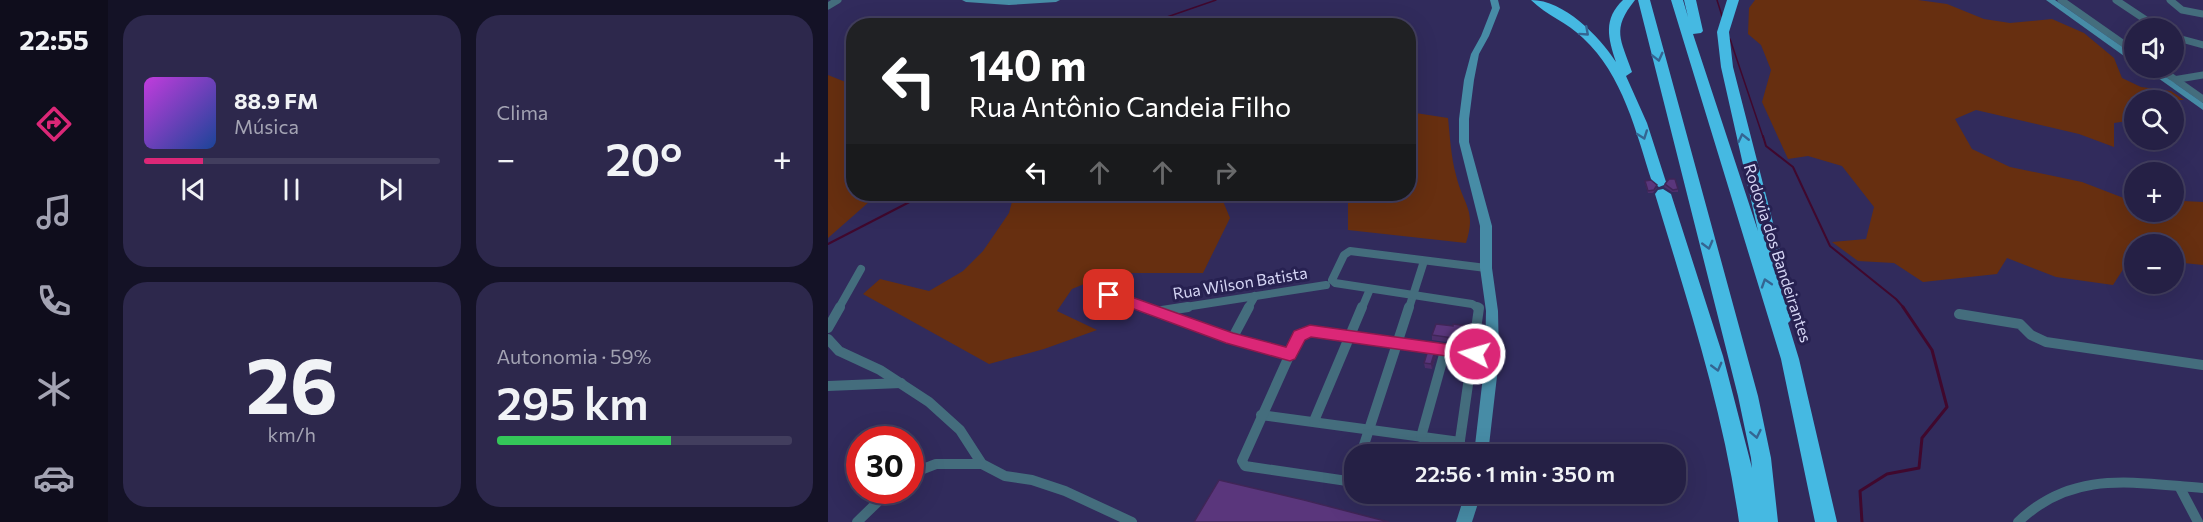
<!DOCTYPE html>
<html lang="pt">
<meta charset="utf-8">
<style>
body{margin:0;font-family:Commissioner,sans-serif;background:#2d284c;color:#f1f3f6;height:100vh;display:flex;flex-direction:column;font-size:22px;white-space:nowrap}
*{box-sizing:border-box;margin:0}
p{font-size:20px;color:#a3a3b3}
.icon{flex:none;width:33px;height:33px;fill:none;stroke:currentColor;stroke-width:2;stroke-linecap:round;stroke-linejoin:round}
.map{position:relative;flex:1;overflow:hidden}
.side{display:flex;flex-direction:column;gap:15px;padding:15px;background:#141226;width:720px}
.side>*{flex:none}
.top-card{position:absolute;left:18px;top:18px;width:570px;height:183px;border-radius:24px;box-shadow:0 6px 24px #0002,0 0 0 2px #423e5e;background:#202124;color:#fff;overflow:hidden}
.tools{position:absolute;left:1296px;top:18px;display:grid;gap:12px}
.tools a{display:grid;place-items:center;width:60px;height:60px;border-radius:50%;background:#252045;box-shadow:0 6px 24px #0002,0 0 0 2px #423e5e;font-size:30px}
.speed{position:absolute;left:18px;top:426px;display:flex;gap:12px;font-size:30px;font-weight:700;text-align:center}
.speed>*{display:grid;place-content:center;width:78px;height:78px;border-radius:50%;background:#252045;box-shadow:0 6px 24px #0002,0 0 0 2px #423e5e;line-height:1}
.speed .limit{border:9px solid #d22;background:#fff;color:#111}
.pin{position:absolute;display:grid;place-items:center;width:51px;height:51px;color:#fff;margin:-26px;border-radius:12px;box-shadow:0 3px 9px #0006}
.me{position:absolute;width:66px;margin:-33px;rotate:276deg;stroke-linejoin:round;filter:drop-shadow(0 0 4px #0008)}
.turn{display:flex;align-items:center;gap:21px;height:126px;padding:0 24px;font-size:27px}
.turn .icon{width:78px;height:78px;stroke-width:2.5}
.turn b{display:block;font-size:42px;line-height:51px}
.lanes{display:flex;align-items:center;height:57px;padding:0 24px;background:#0003;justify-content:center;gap:30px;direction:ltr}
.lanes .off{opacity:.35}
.big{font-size:45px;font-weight:600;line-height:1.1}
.side .tile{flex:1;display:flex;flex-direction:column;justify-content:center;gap:9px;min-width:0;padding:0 21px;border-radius:24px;background:#2d284c}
.side .dial{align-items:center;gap:0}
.dial b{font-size:78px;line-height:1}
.song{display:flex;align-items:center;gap:18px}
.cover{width:72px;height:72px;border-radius:9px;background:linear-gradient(135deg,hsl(290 70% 55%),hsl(220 70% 35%))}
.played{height:6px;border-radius:3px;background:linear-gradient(90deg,#db2777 20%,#423e5e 20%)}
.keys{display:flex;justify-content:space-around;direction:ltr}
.heat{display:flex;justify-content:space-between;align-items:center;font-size:33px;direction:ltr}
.charge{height:9px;border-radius:4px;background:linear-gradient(90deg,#34c759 59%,#423e5e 0)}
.side .tiles{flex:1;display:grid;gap:15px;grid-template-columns:repeat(2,1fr)}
.trip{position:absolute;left:516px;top:444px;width:342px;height:60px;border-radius:24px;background:#252045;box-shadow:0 6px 24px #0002,0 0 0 2px #423e5e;font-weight:600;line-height:60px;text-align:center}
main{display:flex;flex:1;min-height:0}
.menu{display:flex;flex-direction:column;width:108px;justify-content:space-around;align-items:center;background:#0f0d1c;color:#a3a3b3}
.menu .icon{width:42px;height:42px}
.menu .active{color:#db2777}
.menu b{font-size:27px;color:#f1f3f6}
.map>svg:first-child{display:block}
.green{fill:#672f10}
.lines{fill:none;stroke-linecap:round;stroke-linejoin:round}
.stream-far2{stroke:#40082d;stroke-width:1.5}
.stream-far1{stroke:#40082d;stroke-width:2}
.stream{stroke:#40082d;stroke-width:3}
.street-far2{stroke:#446d7d;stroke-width:7}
.street-far1{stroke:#446d7d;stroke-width:8}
.street{stroke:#446d7d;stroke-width:10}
.secondary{fill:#478ca6;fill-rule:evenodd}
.highway{fill:#45b9e2;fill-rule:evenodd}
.wall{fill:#4d2e6b}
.shaded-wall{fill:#3f2657}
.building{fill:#5a367c;stroke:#3f2657;stroke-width:1.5}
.oneway{stroke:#346592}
.route{fill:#db2777;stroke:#8e194d;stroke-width:1.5}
.labels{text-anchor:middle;stroke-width:6;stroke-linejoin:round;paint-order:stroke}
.street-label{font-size:16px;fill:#d6d6f5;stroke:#272151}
</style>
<main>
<nav class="menu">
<b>22:55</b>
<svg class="icon active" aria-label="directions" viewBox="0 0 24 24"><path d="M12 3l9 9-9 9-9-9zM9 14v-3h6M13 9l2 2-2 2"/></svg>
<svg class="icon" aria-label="music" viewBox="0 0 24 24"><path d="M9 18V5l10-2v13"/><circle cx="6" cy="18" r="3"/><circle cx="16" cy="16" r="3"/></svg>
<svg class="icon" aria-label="phone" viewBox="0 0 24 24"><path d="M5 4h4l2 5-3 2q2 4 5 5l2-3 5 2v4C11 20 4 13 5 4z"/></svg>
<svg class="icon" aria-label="climate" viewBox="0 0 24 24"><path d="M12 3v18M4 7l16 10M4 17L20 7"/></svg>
<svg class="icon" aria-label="car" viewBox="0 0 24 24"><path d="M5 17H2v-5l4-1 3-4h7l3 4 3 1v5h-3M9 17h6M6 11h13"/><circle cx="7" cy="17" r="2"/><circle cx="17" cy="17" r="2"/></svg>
</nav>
<section class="side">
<div class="tiles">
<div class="tile">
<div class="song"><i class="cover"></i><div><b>88.9 FM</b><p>Música</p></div></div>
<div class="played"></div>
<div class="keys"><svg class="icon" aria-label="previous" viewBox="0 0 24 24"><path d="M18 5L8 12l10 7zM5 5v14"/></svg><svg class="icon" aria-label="pause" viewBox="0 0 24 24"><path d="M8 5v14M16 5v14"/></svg><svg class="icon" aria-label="next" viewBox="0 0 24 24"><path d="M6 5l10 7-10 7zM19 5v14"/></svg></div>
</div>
<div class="tile"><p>Clima</p>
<div class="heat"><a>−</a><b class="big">20°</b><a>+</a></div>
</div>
<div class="tile dial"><b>26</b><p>km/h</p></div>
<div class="tile"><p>Autonomia · 59%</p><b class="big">295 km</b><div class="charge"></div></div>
</div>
</section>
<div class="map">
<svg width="1375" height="522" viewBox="0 0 1375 522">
<rect width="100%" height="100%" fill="#312b5c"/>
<g class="green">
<polygon points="927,0 1090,0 1119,4 1156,19 1182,23 1224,19 1256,33 1286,58 1294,78 1313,87 1343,91 1356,100 1306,100 1306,120 1286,123 1286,147 1251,134 1148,110 1127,119 1144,149 1182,167 1254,182 1306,202 1306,212 1346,212 1346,205 1355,201 1375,202 1375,265 1346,262 1346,244 1306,244 1306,258 1303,257 1285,285 1228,277 1179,258 1169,274 1095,282 1066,263 1030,261 1004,242 1038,239 1046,207 1014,166 980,156 960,159 934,102 943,70 933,45 920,34 921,8"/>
<polygon points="0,75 25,85 26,194 50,194 0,238"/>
<path d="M 581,112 L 620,118 C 622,137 623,157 628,175 C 635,205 649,210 638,243 L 520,230 L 520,194 L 580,194 Z"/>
<polygon points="186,194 392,194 402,218 375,273 283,273 244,289 229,311 269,330 216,349 161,364 35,294 52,279 101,291 135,271 155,251 181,213"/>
</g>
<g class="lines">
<g class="stream-far2">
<polyline points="889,0 894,16"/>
<polyline points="313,26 388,0"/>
<polyline points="902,39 935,137"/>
</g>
<g class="stream-far1">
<polyline points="935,136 938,146 965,167 1002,246 1068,299 1076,308"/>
<polyline points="0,244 97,194"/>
</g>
<polyline class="stream" points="1034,522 1032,491 1059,474 1091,468 1094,438 1119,407 1104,350 1075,307"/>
<g class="street-far2">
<polyline points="1233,0 1306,51"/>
<polyline points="1288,0 1330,28"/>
<polyline points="1342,0 1354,10 1375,14"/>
<polyline points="0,6 10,0"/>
<polyline points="1346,37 1375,45"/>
<polyline points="1331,68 1375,99"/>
<polyline points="1345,80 1375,75"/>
</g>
<g class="street-far1">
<polyline points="281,295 318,308"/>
<polyline points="11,308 33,269"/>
<polyline points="351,308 498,285"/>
<polyline points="420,308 427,296"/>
<polyline points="534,308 542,289"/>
<polyline points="581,308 596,261"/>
<polyline points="651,308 644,304 507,283 504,280 516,255 522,251 658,268"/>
</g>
<g class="street">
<polyline points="314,307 404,339 462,354"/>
<polyline points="334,311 360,307"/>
<polyline points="1131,314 1192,324 1203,335 1218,342 1375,365"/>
<polyline points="0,328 12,307"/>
<polyline points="0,339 11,351 52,370 101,402 132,430 154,464 177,476 204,480 237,491 304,522"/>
<polyline points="404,339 421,307"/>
<polyline points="0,386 73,383"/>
<polyline points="433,415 632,442"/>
<polyline points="486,421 534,307"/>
<polyline points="593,437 617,351"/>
<polyline points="533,454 581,307"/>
<polyline points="630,454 651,308 649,307"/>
<polyline points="82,474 108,464 154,464"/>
<polyline points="526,482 417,466 414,461 462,354 474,333 482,331 647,354"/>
<polyline points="1351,486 1370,522"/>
<polyline points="611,494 644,498"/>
<polyline points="29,522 62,490"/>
<path d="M 1190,522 C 1245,469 1305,483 1375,488"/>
</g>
<g class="secondary">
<polygon points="134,0 232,0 228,2 181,5 138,2"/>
<polygon points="662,0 670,0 672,8 661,36 651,54 646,80 641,119 641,142 664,226 664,268 670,311 671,359 660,454 646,454 657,359 658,311 652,268 652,226 631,142 631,119 636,80 643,54 653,36 664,8"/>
<polygon points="1218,0 1227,0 1306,55 1306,62 1303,61"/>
<polygon points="1316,68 1325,68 1375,103 1375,110"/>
<polygon points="637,494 653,494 644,522 628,522"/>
</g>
<g class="highway">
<path d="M 703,0 C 736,0 771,36 788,62 C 780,38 775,19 795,0 L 807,0 C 783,30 793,39 804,72 L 798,76 L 819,123 L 838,182 L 836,185 L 831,187 L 824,182 C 808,132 795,75 755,38 C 740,23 718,15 703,0 Z"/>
<path d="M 810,0 L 822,0 L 930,396 L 943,458 L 950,522 L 911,522 C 895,409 860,303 827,194 L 830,190 L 835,189 L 843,194 L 895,356 L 924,468 L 923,458 L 910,396 Z"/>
<polygon points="843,0 855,0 860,17 856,0 868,0 875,31 873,33 865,34 930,231 893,67 889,32 899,0 911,0 901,32 905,67 962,289 966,317 960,323 971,359 1009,522 987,522 953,359"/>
</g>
</g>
<g class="wall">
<polygon points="817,181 829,188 825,193 820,193 817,183"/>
<polygon points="837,184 850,189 850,192 844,192 836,187"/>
<polygon points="640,332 638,345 604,340 604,335"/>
<polygon points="608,356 604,369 597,368 596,363"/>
</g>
<polygon class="shaded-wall" points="607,351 608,356 604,369 603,364"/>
<g class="building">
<polygon points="841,179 847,179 850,189 845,190 837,184"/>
<polygon points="823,180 829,185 826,190 820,191 817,181"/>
<polygon points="608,324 625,326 625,324 640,326 638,340 604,335"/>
<polygon points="600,350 607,351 603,364 596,363"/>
<polygon points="391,480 476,500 561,522 366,522"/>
</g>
<defs><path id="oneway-chevron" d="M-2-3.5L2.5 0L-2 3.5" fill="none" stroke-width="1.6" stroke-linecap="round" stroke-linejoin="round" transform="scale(1.5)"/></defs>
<g class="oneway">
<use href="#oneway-chevron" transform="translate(757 32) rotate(42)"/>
<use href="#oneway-chevron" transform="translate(830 57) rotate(76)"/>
<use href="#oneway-chevron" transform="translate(815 135) rotate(70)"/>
<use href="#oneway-chevron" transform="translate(915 138) rotate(-103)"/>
<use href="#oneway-chevron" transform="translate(880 245) rotate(75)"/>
<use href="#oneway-chevron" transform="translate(938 283) rotate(-108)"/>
<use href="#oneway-chevron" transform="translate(889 367) rotate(75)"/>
<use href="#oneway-chevron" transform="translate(928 434) rotate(78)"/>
</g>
<polygon class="route" points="281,289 405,333 458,347 466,331 482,325 647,348 652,349 654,354 652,358 647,360 483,337 477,340 467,359 462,361 398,343 276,298 274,295"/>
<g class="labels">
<g class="street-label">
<text transform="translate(950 253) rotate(72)" y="6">Rodovia dos Bandeirantes</text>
<text transform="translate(412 283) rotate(-9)" y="6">Rua Wilson Batista</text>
</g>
</g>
</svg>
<div class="tools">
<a><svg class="icon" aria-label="sound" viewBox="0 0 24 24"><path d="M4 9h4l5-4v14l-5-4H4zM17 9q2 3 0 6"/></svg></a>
<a><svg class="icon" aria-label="search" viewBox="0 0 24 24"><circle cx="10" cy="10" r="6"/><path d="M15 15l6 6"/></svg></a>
<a>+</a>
<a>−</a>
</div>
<div class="speed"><div class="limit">30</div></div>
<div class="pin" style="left:281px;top:295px;background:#d93025"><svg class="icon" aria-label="arrive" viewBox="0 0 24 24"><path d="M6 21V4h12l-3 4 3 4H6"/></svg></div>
<svg class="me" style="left:647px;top:354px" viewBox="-20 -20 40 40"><circle r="17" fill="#db2777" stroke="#fff" stroke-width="3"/><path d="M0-11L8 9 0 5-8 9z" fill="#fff"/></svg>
<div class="trip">22:56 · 1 min · 350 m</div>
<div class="top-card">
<div class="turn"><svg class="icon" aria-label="left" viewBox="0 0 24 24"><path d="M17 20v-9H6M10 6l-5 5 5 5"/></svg><div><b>140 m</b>Rua Antônio Candeia Filho</div></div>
<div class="lanes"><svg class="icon" aria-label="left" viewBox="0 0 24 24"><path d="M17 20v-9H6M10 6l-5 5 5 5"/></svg><svg class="icon off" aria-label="ahead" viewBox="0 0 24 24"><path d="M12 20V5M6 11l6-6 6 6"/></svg><svg class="icon off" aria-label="ahead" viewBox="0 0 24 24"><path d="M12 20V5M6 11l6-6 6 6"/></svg><svg class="icon off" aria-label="right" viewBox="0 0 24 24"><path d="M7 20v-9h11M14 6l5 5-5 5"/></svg></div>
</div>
</div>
</main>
